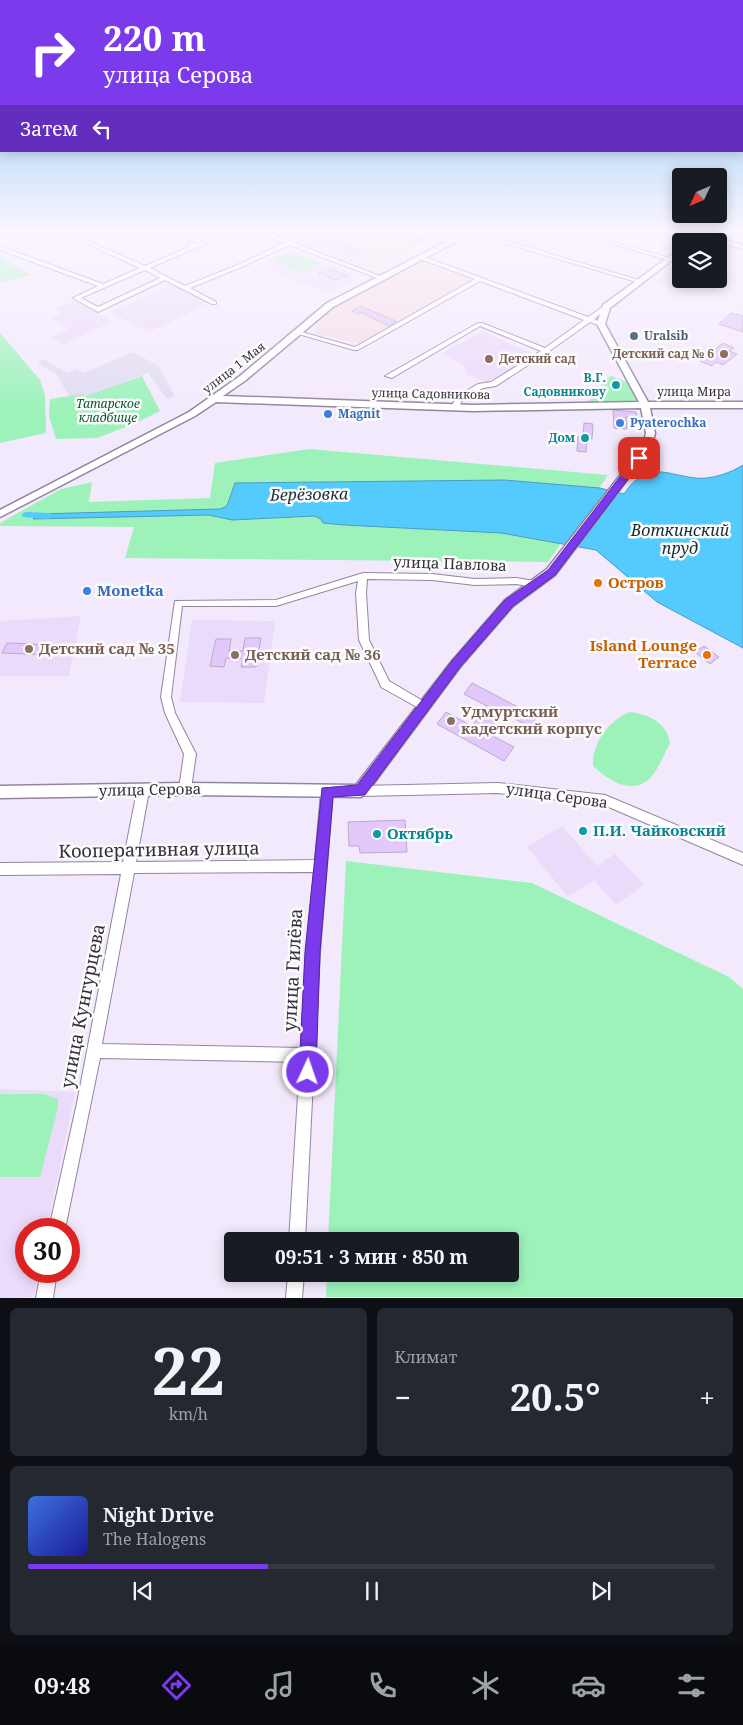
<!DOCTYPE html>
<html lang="ru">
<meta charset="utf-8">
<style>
body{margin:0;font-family:"Noto Serif",serif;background:#242831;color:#f1f3f6;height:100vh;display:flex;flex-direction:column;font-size:19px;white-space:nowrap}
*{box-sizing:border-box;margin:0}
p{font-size:16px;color:#9ea1a6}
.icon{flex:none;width:28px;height:28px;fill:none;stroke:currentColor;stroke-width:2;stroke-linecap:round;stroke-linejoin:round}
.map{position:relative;height:1298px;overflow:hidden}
.details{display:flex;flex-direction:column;gap:10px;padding:10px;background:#0d0f14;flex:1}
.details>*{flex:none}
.banner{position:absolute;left:0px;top:0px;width:744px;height:152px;box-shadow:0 2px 12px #0003;background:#7c3aed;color:#fff;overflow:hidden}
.needle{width:32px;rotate:226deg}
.controls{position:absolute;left:672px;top:168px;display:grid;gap:10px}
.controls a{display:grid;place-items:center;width:55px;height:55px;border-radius:5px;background:#171b24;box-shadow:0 2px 12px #0003;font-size:25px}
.speed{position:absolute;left:15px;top:1218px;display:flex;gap:10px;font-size:25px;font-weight:700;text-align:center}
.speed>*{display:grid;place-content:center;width:65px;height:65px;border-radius:50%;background:#171b24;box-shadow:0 2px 12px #0003;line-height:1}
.speed .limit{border:8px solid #d22;background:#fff;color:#111}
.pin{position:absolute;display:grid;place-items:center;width:42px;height:42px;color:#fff;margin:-21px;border-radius:10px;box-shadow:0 2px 8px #0006}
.me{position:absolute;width:55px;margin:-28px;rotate:3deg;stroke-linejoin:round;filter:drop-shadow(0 0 4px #0008)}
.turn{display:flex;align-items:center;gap:18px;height:105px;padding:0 20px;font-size:22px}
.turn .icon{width:65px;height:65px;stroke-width:2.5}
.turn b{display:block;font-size:35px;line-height:42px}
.then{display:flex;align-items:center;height:48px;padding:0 20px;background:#0003;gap:10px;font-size:19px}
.big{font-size:38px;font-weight:700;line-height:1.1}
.details .card{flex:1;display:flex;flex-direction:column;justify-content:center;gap:8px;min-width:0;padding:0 18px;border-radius:8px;background:#242831}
.details .dial{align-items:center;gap:0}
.dial b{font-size:65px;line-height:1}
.song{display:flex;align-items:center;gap:15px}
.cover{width:60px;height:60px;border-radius:8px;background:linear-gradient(135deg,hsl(220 70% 55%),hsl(240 70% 35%))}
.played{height:5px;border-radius:2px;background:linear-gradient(90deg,#7c3aed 35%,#363941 35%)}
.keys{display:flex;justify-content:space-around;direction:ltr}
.heat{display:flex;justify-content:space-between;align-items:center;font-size:28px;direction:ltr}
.details .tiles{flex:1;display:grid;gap:10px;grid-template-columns:1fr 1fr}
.card:last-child{grid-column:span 2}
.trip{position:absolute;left:224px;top:1232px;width:295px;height:50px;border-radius:5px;background:#171b24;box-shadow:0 2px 12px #0003;font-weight:700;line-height:50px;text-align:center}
.dock{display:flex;height:80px;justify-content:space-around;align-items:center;background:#090b0e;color:#9ea1a6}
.dock .icon{width:35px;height:35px}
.dock .on{color:#7c3aed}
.dock b{font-size:22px;color:#f1f3f6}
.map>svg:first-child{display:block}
.built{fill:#ebdbfa}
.industrial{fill:#e2dcf2}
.medical{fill:#f4dce6}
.green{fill:#9df2ba}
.water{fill:#55cafd;stroke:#4c9cc3}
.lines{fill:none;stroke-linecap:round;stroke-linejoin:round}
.river{fill:#55cafd;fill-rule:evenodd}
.building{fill:#e3c8fc;stroke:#bbabc9}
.minor-casing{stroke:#9384a1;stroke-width:2}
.major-casing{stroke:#9384a1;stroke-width:3}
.minor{fill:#fff;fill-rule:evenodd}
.major{fill:#fff;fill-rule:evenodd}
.route{fill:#7c3aed;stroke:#51269a}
.service-dot{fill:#5c6f8a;stroke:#fbfbfb;stroke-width:2}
.education-dot{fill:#8d6e63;stroke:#fbfbfb;stroke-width:2}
.culture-dot{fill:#0f9aa8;stroke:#fbfbfb;stroke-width:2}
.shop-dot{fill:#3f7fe0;stroke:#fbfbfb;stroke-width:2}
.food-dot{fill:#e8710a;stroke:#fbfbfb;stroke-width:2}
.labels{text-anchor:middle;stroke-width:5;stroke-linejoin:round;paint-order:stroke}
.far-service-label{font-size:12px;font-weight:bold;fill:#4e5e75;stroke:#fbfbfb;text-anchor:start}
.far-education-label{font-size:12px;font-weight:bold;fill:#785e54;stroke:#fbfbfb;text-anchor:end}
.far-street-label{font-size:12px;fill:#36303c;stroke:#fbfbfb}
.far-culture-label{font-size:12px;font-weight:bold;fill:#0d838f;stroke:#fbfbfb;text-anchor:end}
.far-park-label{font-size:12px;font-style:italic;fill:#07542e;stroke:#fbfbfb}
.far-shop-label{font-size:12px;font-weight:bold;fill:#366cbe;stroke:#fbfbfb;text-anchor:start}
.street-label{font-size:15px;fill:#36303c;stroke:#fbfbfb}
.food-label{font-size:15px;font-weight:bold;fill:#c56008;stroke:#fbfbfb;text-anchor:start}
.shop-label{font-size:15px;font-weight:bold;fill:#366cbe;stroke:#fbfbfb;text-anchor:start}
.education-label{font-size:15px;font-weight:bold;fill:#785e54;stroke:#fbfbfb;text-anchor:start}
.culture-label{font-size:15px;font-weight:bold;fill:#0d838f;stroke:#fbfbfb;text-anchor:start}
.water-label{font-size:16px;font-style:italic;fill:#182c36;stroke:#fbfbfb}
.near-street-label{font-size:18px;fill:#36303c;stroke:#fbfbfb}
</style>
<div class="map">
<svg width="743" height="1298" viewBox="0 0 743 1298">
<rect width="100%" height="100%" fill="#f3e9fc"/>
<g class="built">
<polygon points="527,230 559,230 573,234 545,251 508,241"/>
<polygon points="291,249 359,276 330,294 255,265"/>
<polygon points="681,260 681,279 719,279 719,269 735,275 707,297 656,282"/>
<polygon points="172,285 209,303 149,332 110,312"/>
<polygon points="75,300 113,321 63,345 50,337 69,329 49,319 63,313 56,309"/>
<polygon points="482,331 534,354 535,354 486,383 468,374 462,364 441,354"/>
<polygon points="81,616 69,676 0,676 0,621"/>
<polygon points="192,620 275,621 264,703 180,702"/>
<polygon points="562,826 597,866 615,854 644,885 616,905 594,880 568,897 527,847"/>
<polygon points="0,1089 75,1092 47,1229 26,1229 26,1271 39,1271 33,1297 0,1298"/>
</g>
<polygon class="industrial" points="133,352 158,366 175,396 167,399 148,373 86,396 84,394 70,397 56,374 37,363 44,359 67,373 77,369 83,373"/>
<g class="medical">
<polygon points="323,230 428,230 440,234 373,270 298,242"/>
<polygon points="421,261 474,280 362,344 313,333 331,309"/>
</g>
<g class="green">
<polygon points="290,251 322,263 303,273 270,260"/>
<polygon points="0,256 30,275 0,283"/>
<polygon points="0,333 40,380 45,395 46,433 0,443"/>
<polygon points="142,376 160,411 136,423 97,438 56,439 49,416 50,399 84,394 86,396"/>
<polygon points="611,376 629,383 639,401 586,403 607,387 600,384"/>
<polygon points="309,449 608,475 548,562 125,558 134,527 0,526 0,523 61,489 92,482 89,502 210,498 215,463"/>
<path d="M 630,712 C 650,715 666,722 670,743 C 664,754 657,773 648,780 C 629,795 607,779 593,766 C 592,743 609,720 630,712 Z"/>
<polygon points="346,861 532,883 729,977 743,989 743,1297 326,1297 327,1274 510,1274 510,1241 328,1241"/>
<polygon points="0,1094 44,1094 58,1099 58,1108 40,1177 0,1177"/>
</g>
<path class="water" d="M 743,465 L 743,648 L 657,602 L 596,550 L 501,533 L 344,525 L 323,523 L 321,519 L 314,516 L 232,520 L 209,515 L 33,519 L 37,514 L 220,509 L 227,506 L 235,483 L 504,480 L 600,488 L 624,494 C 647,460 663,474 695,478 C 710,480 731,473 743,465 Z"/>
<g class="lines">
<polygon class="river" points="27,512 49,513 54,516 49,519 23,517 22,515 23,513"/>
</g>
<g class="building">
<polygon points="402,232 424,240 417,243 394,235"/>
<polygon points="321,235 360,251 352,255 313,239"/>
<polygon points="329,268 347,275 336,280 318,273"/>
<polygon points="360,306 396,321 388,326 361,312 359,314 352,311"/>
<polygon points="731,313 743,316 743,332 719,324"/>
<polygon points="723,343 734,348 729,351 737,354 723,365 716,362 712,366 700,361"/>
<polygon points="613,410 636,412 637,418 626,417 627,429 614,428"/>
<polygon points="584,423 593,424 592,439 587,439 586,452 577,451 578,436 583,437"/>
<polygon points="245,638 261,638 256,667 241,667 243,659 226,658 224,667 210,666 216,639 231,639 229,651 243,651"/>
<polygon points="7,643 55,645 51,655 2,653"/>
<polygon points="704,646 719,657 710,664 695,652"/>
<polygon points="472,683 537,717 530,727 504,713 489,734 514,747 504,761 437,724 446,712 472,726 487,706 464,694"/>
<polygon points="405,820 407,852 360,853 359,846 349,846 348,822"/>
</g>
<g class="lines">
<g class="minor-casing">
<g id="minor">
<path d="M 56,230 L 63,230 L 145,266 L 191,246 L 150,230 L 157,230 L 196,244 L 230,230 L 237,230 L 150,268 L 185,286 L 240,264 L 284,243 L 252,230 L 259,230 L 271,234 L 282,230 L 289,230 L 276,236 L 289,241 L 313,230 L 320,230 L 294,243 L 385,278 L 380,279 L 289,245 L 244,266 L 190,288 L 216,302 L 216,304 L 212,304 L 165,280 L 98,312 L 73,298 L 98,286 L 0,250 L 0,246 L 103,284 L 140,268 ZM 145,270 L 160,278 L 98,307 L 81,298 Z"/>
<polygon points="565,230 573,230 673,259 668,260"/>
<polygon points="469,231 473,231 642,281 637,282 469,233"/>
<polygon points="422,256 588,317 604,306 608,306 608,308 594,319 604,324 601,326 590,322 548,352 496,386 483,388 462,400 458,410 455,410 451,408 456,397 478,384 491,382 541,351 480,326 392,378 385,376 478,323 482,323 545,348 584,320 480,281 358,350 354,350 295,333 298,331 355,347 475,279 420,259 420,257"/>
<polygon points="363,573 432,574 475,579 516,578 535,581 540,584 535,587 516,584 475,585 432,580 367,579 366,593 369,640 389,681 428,704 429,707 428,710 424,711 381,687 380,684 359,640 356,593 358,581 276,606 182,606 171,697 175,713 196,754 191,789 189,793 185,794 181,793 179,789 184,754 165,713 161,697 175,601 276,600"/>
<polygon points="498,783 605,795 743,853 743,865 604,805 498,793 360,796 356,795 354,791 356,787 360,786"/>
<path d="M 143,786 L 147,787 L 149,791 L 136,862 L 315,860 L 321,792 L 323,788 L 327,787 L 331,788 L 333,792 L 320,952 L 315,1051 L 316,1055 L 314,1060 L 305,1241 L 289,1241 L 300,1062 L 100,1058 L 65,1229 L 49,1229 L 77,1103 L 121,874 L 0,875 L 0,863 L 123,862 L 137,791 L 139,787 ZM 314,872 L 306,952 L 301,1048 L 102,1044 L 134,873 Z"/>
<polygon points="41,1271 57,1271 53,1298 36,1298"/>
<polygon points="288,1274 304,1274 302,1298 286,1298"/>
</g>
</g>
<g class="major-casing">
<g id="major">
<polygon points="447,230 465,233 470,230 478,230 333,307 246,380 223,396 473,405 639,402 597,324 603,305 681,248 681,253 610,308 605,324 648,402 743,402 743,408 650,408 655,433 651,448 555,575 513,606 460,667 365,795 360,797 185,795 0,798 0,786 185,783 356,785 452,661 505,600 547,569 643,446 646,433 641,408 473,411 216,402 195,416 0,517 0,510 189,412 240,376 327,303 459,235"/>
<polygon points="680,230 689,230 743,245 743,249"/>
</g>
</g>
<use href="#minor" class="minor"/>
<use href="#major" class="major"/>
</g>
<linearGradient id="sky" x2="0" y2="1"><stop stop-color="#6dbdf0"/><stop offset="0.56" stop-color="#faf5fe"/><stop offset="1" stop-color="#faf5fe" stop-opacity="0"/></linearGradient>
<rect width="743" height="411" fill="url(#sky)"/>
<polygon class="route" points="636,456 644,458 555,575 513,606 460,667 365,795 333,797 320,952 316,1072 313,1078 308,1081 302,1078 299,1072 305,952 322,788 357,785 452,661 505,600 548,570"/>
<circle class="service-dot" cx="634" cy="336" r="5"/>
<g class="education-dot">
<circle cx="724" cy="354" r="5"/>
<circle cx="489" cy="359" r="5"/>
<circle cx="29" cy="649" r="5"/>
<circle cx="235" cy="655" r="5"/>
<circle cx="451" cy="721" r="5"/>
</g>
<g class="culture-dot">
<circle cx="616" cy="385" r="5"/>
<circle cx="585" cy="438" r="5"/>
<circle cx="583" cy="831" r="5"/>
<circle cx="377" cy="834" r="5"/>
</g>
<g class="shop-dot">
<circle cx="328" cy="414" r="5"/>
<circle cx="620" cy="423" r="5"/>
<circle cx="87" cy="591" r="5"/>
</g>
<g class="food-dot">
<circle cx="598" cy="583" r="5"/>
<circle cx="707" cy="655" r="5"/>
</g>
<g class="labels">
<g class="far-service-label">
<text x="644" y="340">Uralsib</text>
</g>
<g class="far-education-label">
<text x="714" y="358">Детский сад № 6</text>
<text x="499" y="363" text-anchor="start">Детский сад</text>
</g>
<g class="far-street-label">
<text transform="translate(234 368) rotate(-38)" y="4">улица 1 Мая</text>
<text x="694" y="396">улица Мира</text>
<text transform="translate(431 394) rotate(1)" y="4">улица Садовникова</text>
</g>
<g class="far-culture-label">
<text x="606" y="382">В.Г.<tspan x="606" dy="14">Садовникову</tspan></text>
<text x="575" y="442">Дом</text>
</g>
<g class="far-park-label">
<text x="108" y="408">Татарское<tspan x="108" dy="14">кладбище</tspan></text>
</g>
<g class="far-shop-label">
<text x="338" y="418">Magnit</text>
<text x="630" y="427">Pyaterochka</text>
</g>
<g class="street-label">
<text transform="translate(450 564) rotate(2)" y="5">улица Павлова</text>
<text transform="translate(150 790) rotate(-1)" y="5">улица Серова</text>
<text transform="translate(557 796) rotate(8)" y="5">улица Серова</text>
</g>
<g class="food-label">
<text x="608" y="588">Остров</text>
<text x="697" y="651" text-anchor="end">Island Lounge<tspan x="697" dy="17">Terrace</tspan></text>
</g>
<g class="shop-label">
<text x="97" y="596">Monetka</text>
</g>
<g class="education-label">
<text x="39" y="654">Детский сад № 35</text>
<text x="245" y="660">Детский сад № 36</text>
<text x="461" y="717">Удмуртский<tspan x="461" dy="17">кадетский корпус</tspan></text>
</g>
<g class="culture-label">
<text x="593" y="836">П.И. Чайковский</text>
<text x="387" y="839">Октябрь</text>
</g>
<g class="water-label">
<text transform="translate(309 494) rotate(-1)" y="6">Берёзовка</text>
<text x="680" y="536">Воткинский<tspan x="680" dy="18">пруд</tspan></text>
</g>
<g class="near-street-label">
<text transform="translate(159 850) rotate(-1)" y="6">Кооперативная улица</text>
<text transform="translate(293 970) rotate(-87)" y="6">улица Гилёва</text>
<text transform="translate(83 1006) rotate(-79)" y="6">улица Кунгурцева</text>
</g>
</g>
</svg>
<div class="controls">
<a><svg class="needle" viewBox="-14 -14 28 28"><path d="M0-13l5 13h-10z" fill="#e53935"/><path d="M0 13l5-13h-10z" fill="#9ea1a6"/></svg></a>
<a><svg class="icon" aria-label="layers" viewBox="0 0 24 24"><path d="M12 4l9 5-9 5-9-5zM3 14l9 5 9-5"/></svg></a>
</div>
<div class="speed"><div class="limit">30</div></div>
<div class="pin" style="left:639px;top:458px;background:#d93025"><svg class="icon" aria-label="arrive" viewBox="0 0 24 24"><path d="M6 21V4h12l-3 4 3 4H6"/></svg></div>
<svg class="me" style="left:308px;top:1072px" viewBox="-20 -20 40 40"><circle r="17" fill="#7c3aed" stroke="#fff" stroke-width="3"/><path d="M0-11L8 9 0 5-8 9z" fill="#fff"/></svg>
<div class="trip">09:51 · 3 мин · 850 m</div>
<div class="banner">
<div class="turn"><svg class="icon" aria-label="right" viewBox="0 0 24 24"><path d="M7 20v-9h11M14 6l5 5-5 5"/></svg><div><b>220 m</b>улица Серова</div></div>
<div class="then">Затем<svg class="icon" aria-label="left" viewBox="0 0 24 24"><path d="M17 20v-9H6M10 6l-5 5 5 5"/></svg></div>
</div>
</div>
<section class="details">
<div class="tiles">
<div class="card dial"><b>22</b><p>km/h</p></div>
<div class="card"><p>Климат</p>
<div class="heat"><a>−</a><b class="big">20.5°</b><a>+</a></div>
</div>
<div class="card">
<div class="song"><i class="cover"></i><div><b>Night Drive</b><p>The Halogens</p></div></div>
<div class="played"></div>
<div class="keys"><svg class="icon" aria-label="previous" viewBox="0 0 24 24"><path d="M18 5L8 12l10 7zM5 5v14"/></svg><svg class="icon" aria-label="pause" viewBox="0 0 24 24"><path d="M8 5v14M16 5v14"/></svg><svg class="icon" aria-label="next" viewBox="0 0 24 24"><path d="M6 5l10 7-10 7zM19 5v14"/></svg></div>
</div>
</div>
</section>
<nav class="dock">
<b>09:48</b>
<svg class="icon on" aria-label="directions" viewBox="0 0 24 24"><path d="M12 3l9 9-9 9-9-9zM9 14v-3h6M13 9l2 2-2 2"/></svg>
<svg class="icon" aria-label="music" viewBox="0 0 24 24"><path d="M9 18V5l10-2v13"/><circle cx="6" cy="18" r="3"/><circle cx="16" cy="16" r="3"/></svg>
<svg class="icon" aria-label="phone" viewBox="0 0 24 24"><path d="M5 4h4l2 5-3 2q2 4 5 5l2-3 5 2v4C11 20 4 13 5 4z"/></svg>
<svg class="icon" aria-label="climate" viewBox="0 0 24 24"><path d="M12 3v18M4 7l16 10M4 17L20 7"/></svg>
<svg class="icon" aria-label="car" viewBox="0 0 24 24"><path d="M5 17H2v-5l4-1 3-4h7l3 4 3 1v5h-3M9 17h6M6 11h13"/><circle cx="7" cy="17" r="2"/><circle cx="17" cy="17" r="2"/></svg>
<svg class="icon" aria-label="filters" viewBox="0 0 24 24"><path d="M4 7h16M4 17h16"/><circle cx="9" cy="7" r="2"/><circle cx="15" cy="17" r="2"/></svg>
</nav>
